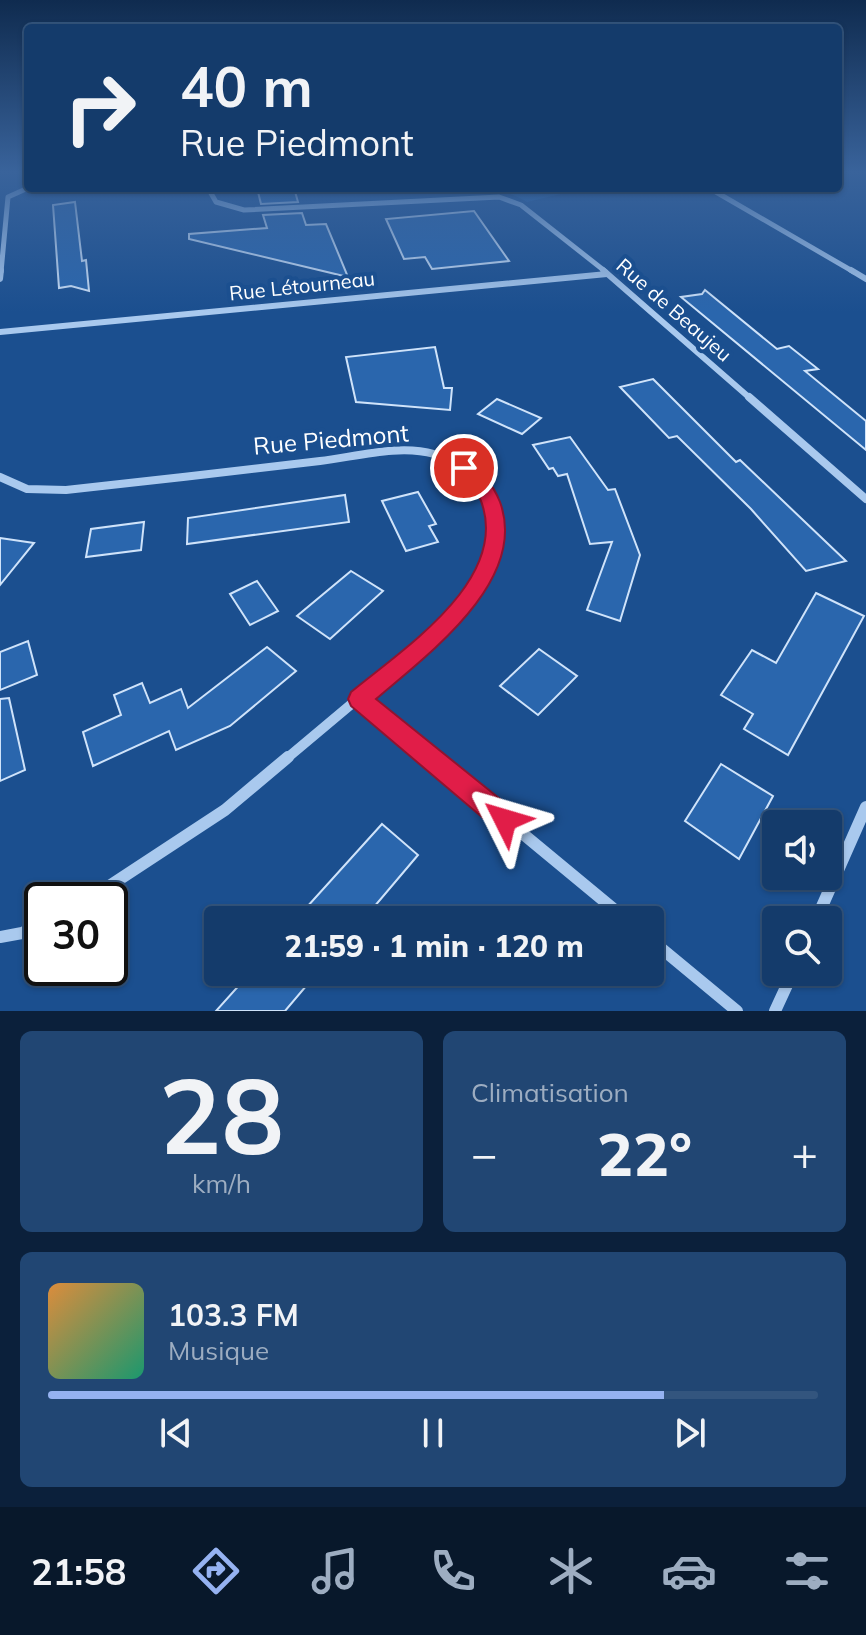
<!DOCTYPE html>
<html lang="fr">
<meta charset="utf-8">
<style>
body{margin:0;font-family:Mulish,sans-serif;background:#214673;color:#f1f3f6;height:100vh;display:flex;flex-direction:column;font-size:30px;white-space:nowrap}
*{box-sizing:border-box;margin:0}
p{font-size:26px;color:#9dadc1}
.icon{flex:none;width:44px;height:44px;fill:none;stroke:currentColor;stroke-width:2;stroke-linecap:round;stroke-linejoin:round}
.map{position:relative;height:1011px;overflow:hidden}
.panel{display:flex;flex-direction:column;gap:20px;padding:20px;background:#0b203b;flex:1}
.panel>*{flex:none}
.guide{position:absolute;left:24px;top:24px;width:818px;height:168px;border-radius:8px;box-shadow:0 2px 6px #0004,0 0 0 2px #33557e;background:#143b6b;color:#f1f3f6;overflow:hidden}
.buttons{position:absolute;left:762px;top:810px;display:grid;gap:16px}
.buttons a{display:grid;place-items:center;width:80px;height:80px;border-radius:8px;background:#143b6b;box-shadow:0 2px 6px #0004,0 0 0 2px #33557e;font-size:40px}
.speed{position:absolute;left:24px;top:882px;display:flex;gap:16px;font-size:40px;font-weight:700;text-align:center}
.speed>*{display:grid;place-content:center;width:104px;height:104px;border-radius:50%;background:#143b6b;box-shadow:0 2px 6px #0004,0 0 0 2px #33557e;line-height:1}
.speed .limit{border:4px solid #111;border-radius:12px;background:#fff;color:#111}
.pin{position:absolute;display:grid;place-items:center;width:68px;height:68px;color:#fff;margin:-34px;border:4px solid #fff;border-radius:50%;box-shadow:0 2px 8px #0007}
.me{position:absolute;width:88px;margin:-44px;rotate:310deg;stroke-linejoin:round;filter:drop-shadow(0 0 6px #0008)}
.turn{display:flex;align-items:center;gap:28px;height:168px;padding:0 24px;font-size:36px}
.turn .icon{width:104px;height:104px;stroke-width:2.5}
.turn b{display:block;font-size:56px;line-height:68px}
.big{font-size:60px;font-weight:800;line-height:1.1}
.panel .tile{flex:1;display:flex;flex-direction:column;justify-content:center;gap:12px;min-width:0;padding:0 28px;border-radius:12px;background:#214673}
.panel .dial{align-items:center;gap:0}
.dial b{font-size:104px;line-height:1}
.song{display:flex;align-items:center;gap:24px}
.cover{width:96px;height:96px;border-radius:12px;background:linear-gradient(135deg,hsl(30 70% 55%),hsl(160 70% 35%))}
.played{height:8px;border-radius:4px;background:linear-gradient(90deg,#95b2f1 80%,#33557e 80%)}
.keys{display:flex;justify-content:space-around;direction:ltr}
.heat{display:flex;justify-content:space-between;align-items:center;font-size:44px;direction:ltr}
.panel .tiles{flex:1;display:grid;gap:20px;grid-template-columns:1fr 1fr}
.tile:last-child{grid-column:span 2}
.trip{position:absolute;left:204px;top:906px;width:460px;height:80px;border-radius:8px;background:#143b6b;box-shadow:0 2px 6px #0004,0 0 0 2px #33557e;font-weight:800;line-height:80px;text-align:center}
.menu{display:flex;height:128px;justify-content:space-around;align-items:center;background:#08182b;color:#9dadc1}
.menu .icon{width:56px;height:56px}
.menu .selected{color:#95b2f1}
.menu b{font-size:36px;color:#f1f3f6}
.map>svg:first-child{display:block}
.green{fill:#2461a8}
.building{fill:#2a66ad;stroke:#cfe3fa;stroke-width:2}
.lines{fill:none;stroke-linecap:round;stroke-linejoin:round}
.minor-far4{stroke:#a9c9ee;stroke-width:5}
.minor-far3{stroke:#a9c9ee;stroke-width:6}
.minor-far2{stroke:#a9c9ee;stroke-width:8}
.minor-far1{stroke:#a9c9ee;stroke-width:10}
.minor{stroke:#a9c9ee;stroke-width:12}
.route{fill:#e11d48;stroke:#92132f;stroke-width:2}
.labels{text-anchor:middle;stroke-width:8;stroke-linejoin:round;paint-order:stroke}
.far-street-label{font-size:20px;fill:#fff;stroke:#1b4f8f}
.street-label{font-size:24px;fill:#fff;stroke:#1b4f8f}
</style>
<div class="map">
<svg width="866" height="1011" viewBox="0 0 866 1011">
<rect width="100%" height="100%" fill="#1b4f8f"/>
<path class="green" d="M 448,188 L 586,188 L 527,202 C 502,186 479,191 451,193 Z"/>
<g class="building">
<polygon points="257,188 294,188 298,202 261,204"/>
<polygon points="75,202 82,261 86,260 89,291 71,286 59,288 53,205"/>
<polygon points="474,211 509,261 432,269 425,257 404,259 386,219"/>
<polygon points="302,213 306,225 326,224 348,277 189,239 189,234 267,228 263,215"/>
<polygon points="705,290 777,349 789,346 818,369 805,371 866,421 866,450 681,297 702,294"/>
<polygon points="435,347 444,388 452,388 450,410 356,402 346,357"/>
<polygon points="653,379 736,462 740,460 846,561 806,571 751,509 677,436 669,438 620,387"/>
<polygon points="497,399 541,418 522,434 478,414"/>
<polygon points="570,437 608,490 615,489 640,555 620,621 587,610 612,542 590,544 567,474 558,476 553,468 549,469 533,445"/>
<polygon points="418,492 436,524 429,526 438,542 406,551 382,501"/>
<polygon points="345,495 349,522 187,544 188,518"/>
<polygon points="144,522 141,550 86,557 91,529"/>
<polygon points="0,538 34,543 0,585"/>
<polygon points="351,571 383,591 330,639 297,616"/>
<polygon points="257,581 278,611 250,625 230,594"/>
<polygon points="816,593 864,616 788,755 744,729 753,714 721,695 752,650 776,663"/>
<polygon points="28,641 37,675 0,690 0,652"/>
<polygon points="267,647 296,671 230,726 176,750 169,731 93,766 83,732 121,715 114,695 142,683 150,703 181,689 188,708"/>
<polygon points="539,649 577,676 538,715 500,686"/>
<polygon points="9,698 25,770 0,781 0,699"/>
<polygon points="721,764 773,796 739,859 685,821"/>
<polygon points="382,824 418,855 363,920 318,920 306,908"/>
<polygon points="251,972 318,972 285,1011 216,1011"/>
</g>
<g class="lines">
<g class="minor-far4">
<polyline points="208,188 216,202 244,210 499,197 521,205 606,272"/>
<polyline points="709,188 854,272"/>
<polyline points="1,272 8,197 28,188"/>
</g>
<g class="minor-far3">
<polyline points="603,270 751,399"/>
<polyline points="851,270 866,279"/>
<polyline points="0,279 1,270"/>
<polyline points="0,332 607,274"/>
</g>
<g class="minor-far2">
<polyline points="749,397 866,499"/>
<path d="M 0,477 L 27,489 L 66,490 C 151,481 235,471 320,461 C 355,457 399,444 434,454 C 482,467 504,514 488,558"/>
</g>
<g class="minor-far1">
<polyline points="360,699 432,759"/>
<polyline points="286,759 454,618 476,584 489,556"/>
</g>
<g class="minor">
<polyline points="430,757 627,920"/>
<polyline points="88,900 225,810 288,757"/>
<polyline points="816,920 866,807"/>
<polyline points="0,937 22,933 42,924"/>
<polyline points="650,939 737,1011"/>
<polyline points="775,1011 793,972"/>
</g>
</g>
<linearGradient id="sky" x2="0" y2="1"><stop stop-color="#0f2b4f"/><stop offset="0.55" stop-color="#39639b"/><stop offset="1" stop-color="#39639b" stop-opacity="0"/></linearGradient>
<rect width="866" height="312" fill="url(#sky)"/>
<path class="route" d="M 464,462 C 481,467 494,487 500,502 C 529,581 427,655 376,699 L 515,811 L 518,820 L 515,829 L 505,833 L 496,829 L 351,706 L 348,699 L 351,692 C 404,648 515,577 479,496 C 474,485 462,478 455,468 Z"/>
<g class="labels">
<g class="far-street-label">
<text transform="translate(302 286) rotate(-6)" y="7">Rue Létourneau</text>
<text transform="translate(674 310) rotate(41)" y="7">Rue de Beaujeu</text>
</g>
<g class="street-label">
<text transform="translate(331 440) rotate(-5)" y="8">Rue Piedmont</text>
</g>
</g>
</svg>
<div class="buttons">
<a><svg class="icon" aria-label="sound" viewBox="0 0 24 24"><path d="M4 9h4l5-4v14l-5-4H4zM17 9q2 3 0 6"/></svg></a>
<a><svg class="icon" aria-label="search" viewBox="0 0 24 24"><circle cx="10" cy="10" r="6"/><path d="M15 15l6 6"/></svg></a>
</div>
<div class="speed"><div class="limit">30</div></div>
<div class="pin" style="left:464px;top:468px;background:#d93025"><svg class="icon" aria-label="arrive" viewBox="0 0 24 24"><path d="M6 21V4h12l-3 4 3 4H6"/></svg></div>
<svg class="me" style="left:505px;top:820px" viewBox="-20 -20 40 40"><path d="M0-17L14 15 0 8-14 15z" fill="#e11d48" stroke="#fff" stroke-width="4"/></svg>
<div class="trip">21:59 · 1 min · 120 m</div>
<div class="guide">
<div class="turn"><svg class="icon" aria-label="right" viewBox="0 0 24 24"><path d="M7 20v-9h11M14 6l5 5-5 5"/></svg><div><b>40 m</b>Rue Piedmont</div></div>
</div>
</div>
<section class="panel">
<div class="tiles">
<div class="tile dial"><b>28</b><p>km/h</p></div>
<div class="tile"><p>Climatisation</p>
<div class="heat"><a>−</a><b class="big">22°</b><a>+</a></div>
</div>
<div class="tile">
<div class="song"><i class="cover"></i><div><b>103.3 FM</b><p>Musique</p></div></div>
<div class="played"></div>
<div class="keys"><svg class="icon" aria-label="previous" viewBox="0 0 24 24"><path d="M18 5L8 12l10 7zM5 5v14"/></svg><svg class="icon" aria-label="pause" viewBox="0 0 24 24"><path d="M8 5v14M16 5v14"/></svg><svg class="icon" aria-label="next" viewBox="0 0 24 24"><path d="M6 5l10 7-10 7zM19 5v14"/></svg></div>
</div>
</div>
</section>
<nav class="menu">
<b>21:58</b>
<svg class="icon selected" aria-label="directions" viewBox="0 0 24 24"><path d="M12 3l9 9-9 9-9-9zM9 14v-3h6M13 9l2 2-2 2"/></svg>
<svg class="icon" aria-label="music" viewBox="0 0 24 24"><path d="M9 18V5l10-2v13"/><circle cx="6" cy="18" r="3"/><circle cx="16" cy="16" r="3"/></svg>
<svg class="icon" aria-label="phone" viewBox="0 0 24 24"><path d="M5 4h4l2 5-3 2q2 4 5 5l2-3 5 2v4C11 20 4 13 5 4z"/></svg>
<svg class="icon" aria-label="climate" viewBox="0 0 24 24"><path d="M12 3v18M4 7l16 10M4 17L20 7"/></svg>
<svg class="icon" aria-label="car" viewBox="0 0 24 24"><path d="M5 17H2v-5l4-1 3-4h7l3 4 3 1v5h-3M9 17h6M6 11h13"/><circle cx="7" cy="17" r="2"/><circle cx="17" cy="17" r="2"/></svg>
<svg class="icon" aria-label="filters" viewBox="0 0 24 24"><path d="M4 7h16M4 17h16"/><circle cx="9" cy="7" r="2"/><circle cx="15" cy="17" r="2"/></svg>
</nav>
